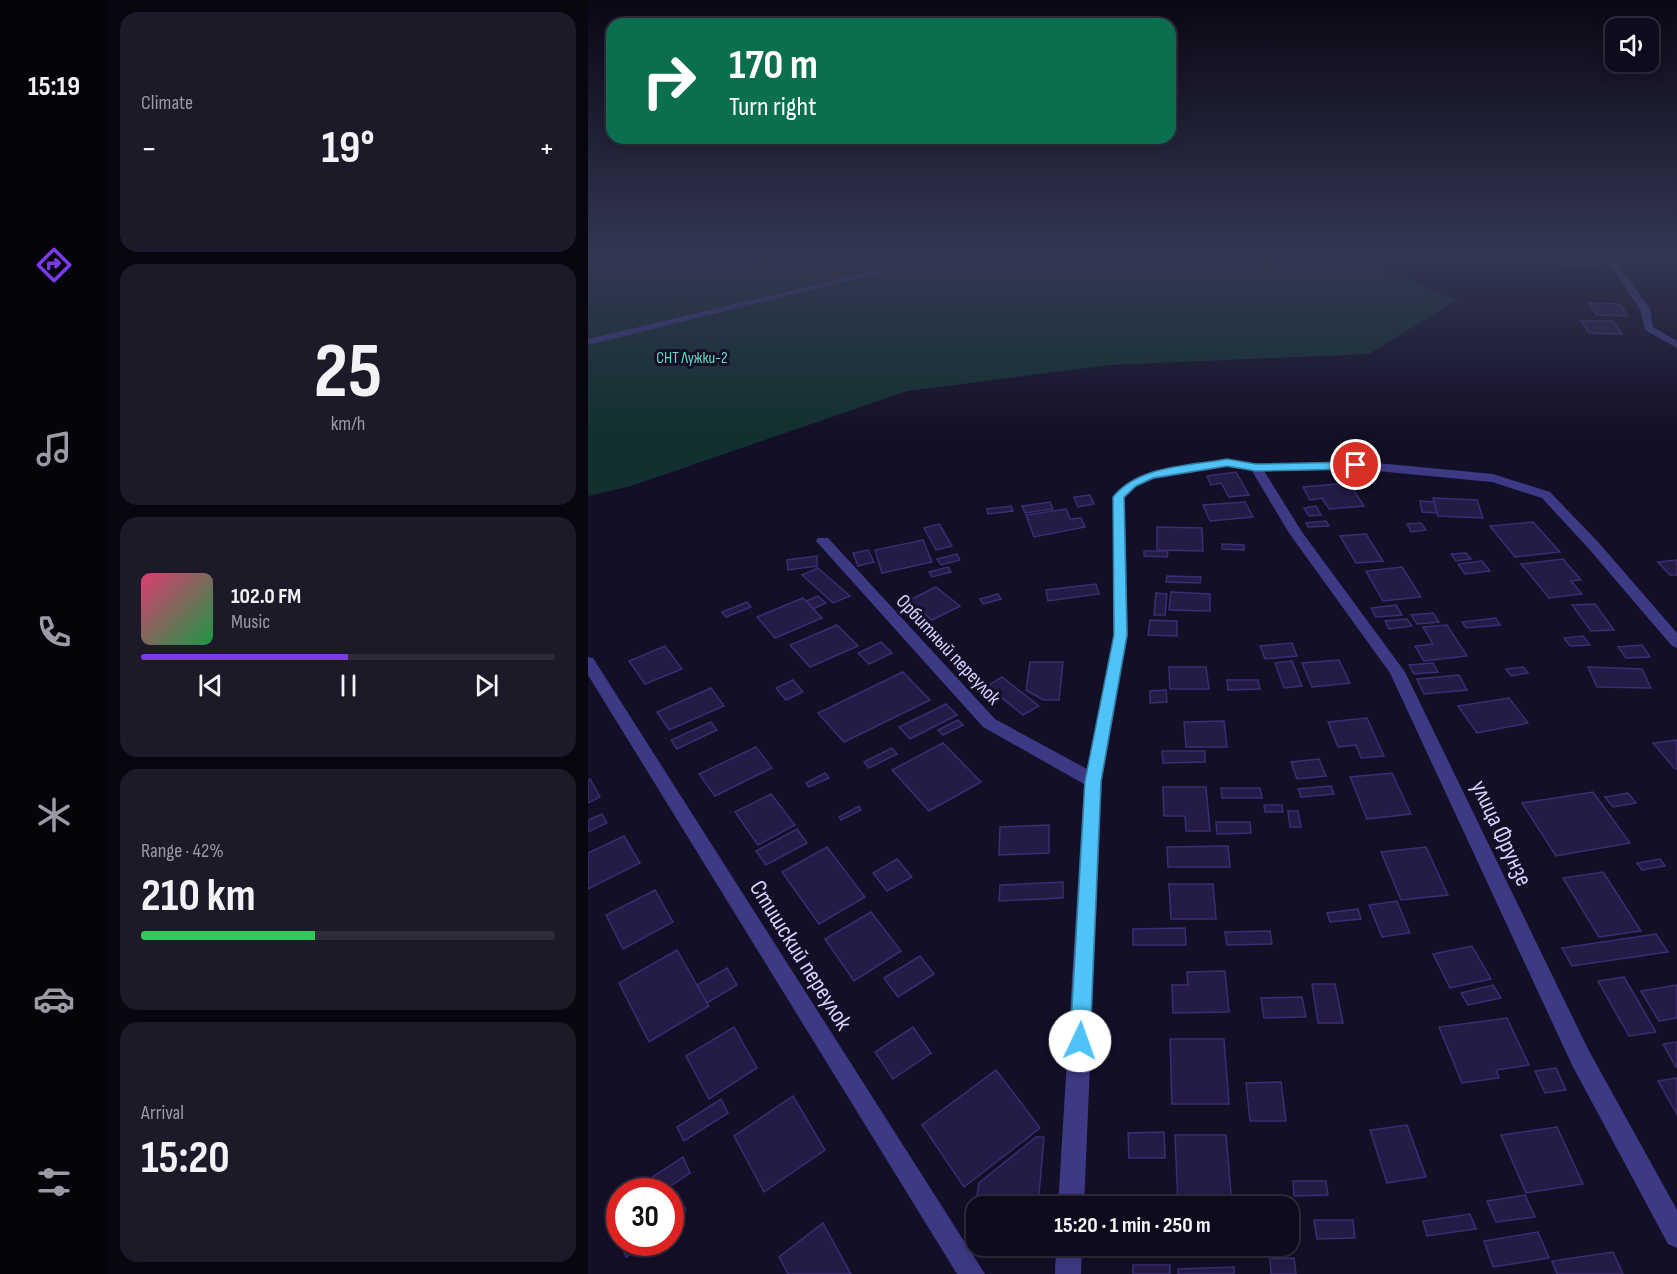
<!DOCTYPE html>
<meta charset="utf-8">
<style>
body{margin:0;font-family:"Sofia Sans Condensed",sans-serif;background:#1c1929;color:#f1f3f6;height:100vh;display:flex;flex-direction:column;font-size:22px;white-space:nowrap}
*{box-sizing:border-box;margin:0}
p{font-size:20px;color:#9b9ba3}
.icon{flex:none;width:33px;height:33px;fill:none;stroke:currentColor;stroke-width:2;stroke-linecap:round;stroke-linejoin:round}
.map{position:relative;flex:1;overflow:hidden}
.details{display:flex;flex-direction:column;gap:12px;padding:12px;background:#08060f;width:480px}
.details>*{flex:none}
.guide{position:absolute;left:18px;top:18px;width:570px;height:126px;border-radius:18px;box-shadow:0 3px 15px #0003,0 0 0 2px #2e2b3b;background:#0b6e4f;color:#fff;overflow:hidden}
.tools{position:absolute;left:1017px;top:18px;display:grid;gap:12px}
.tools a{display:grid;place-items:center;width:54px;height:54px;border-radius:12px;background:#0e0b1c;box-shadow:0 3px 15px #0003,0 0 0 2px #2e2b3b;font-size:30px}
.speed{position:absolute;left:18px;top:1178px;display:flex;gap:12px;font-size:30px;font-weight:700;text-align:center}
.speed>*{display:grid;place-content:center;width:78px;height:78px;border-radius:50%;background:#0e0b1c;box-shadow:0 3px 15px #0003,0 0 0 2px #2e2b3b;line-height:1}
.speed .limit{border:9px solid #d22;background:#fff;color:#111}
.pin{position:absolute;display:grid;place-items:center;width:51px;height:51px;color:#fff;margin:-26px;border:3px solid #fff;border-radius:50%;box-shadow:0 2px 6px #0007}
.me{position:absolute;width:66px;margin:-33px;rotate:3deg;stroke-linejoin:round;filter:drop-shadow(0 0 4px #0008)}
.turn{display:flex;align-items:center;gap:21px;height:126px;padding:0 24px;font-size:27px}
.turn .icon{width:78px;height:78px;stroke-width:2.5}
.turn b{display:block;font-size:42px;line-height:51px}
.big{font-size:45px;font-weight:700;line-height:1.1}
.details .tile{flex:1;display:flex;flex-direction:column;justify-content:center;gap:9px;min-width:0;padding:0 21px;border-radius:18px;background:#1c1929}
.details .dial{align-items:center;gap:0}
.dial b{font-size:78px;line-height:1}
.song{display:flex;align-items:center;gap:18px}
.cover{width:72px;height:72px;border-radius:9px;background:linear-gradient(135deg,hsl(340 70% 55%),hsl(140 70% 35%))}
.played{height:6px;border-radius:3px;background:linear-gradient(90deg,#7c3aed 50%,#2e2b3b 50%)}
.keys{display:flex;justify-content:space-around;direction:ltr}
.heat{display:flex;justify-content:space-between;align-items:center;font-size:33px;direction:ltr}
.charge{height:9px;border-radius:4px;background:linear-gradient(90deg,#34c759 42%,#2e2b3b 0)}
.trip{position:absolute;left:378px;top:1196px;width:333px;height:60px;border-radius:18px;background:#0e0b1c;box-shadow:0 3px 15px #0003,0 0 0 2px #2e2b3b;font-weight:700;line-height:60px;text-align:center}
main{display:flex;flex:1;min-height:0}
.dock{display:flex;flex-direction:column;width:108px;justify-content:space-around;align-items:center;background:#06040b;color:#9b9ba3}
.dock .icon{width:42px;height:42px}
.dock .current{color:#7c3aed}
.dock b{font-size:27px;color:#f1f3f6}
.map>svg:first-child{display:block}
.green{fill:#12302f}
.building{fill:#241b47;stroke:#3b2d73;stroke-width:1.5}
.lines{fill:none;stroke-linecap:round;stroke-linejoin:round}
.minor{fill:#3d3a85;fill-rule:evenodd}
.route{fill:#4fc3f7;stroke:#337fa1;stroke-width:1.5}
.labels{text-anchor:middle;stroke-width:6;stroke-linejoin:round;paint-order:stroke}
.far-park-label{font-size:16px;fill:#5fe0c0;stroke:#130f26}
.street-label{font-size:20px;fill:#d9d4ff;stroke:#130f26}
.near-street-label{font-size:24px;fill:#d9d4ff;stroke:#130f26}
</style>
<main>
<nav class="dock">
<b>15:19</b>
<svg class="icon current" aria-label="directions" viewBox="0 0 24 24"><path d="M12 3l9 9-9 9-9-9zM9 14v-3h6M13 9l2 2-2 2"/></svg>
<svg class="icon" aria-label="music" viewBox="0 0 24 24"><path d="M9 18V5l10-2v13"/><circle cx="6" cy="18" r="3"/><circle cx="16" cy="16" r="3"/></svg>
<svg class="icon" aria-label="phone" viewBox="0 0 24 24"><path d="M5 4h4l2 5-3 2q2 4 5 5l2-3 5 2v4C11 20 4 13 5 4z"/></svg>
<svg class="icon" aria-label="climate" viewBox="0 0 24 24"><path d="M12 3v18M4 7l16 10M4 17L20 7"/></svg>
<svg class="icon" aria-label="car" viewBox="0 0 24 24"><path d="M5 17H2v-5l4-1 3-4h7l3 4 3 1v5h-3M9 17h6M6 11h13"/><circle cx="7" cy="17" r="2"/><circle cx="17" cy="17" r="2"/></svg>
<svg class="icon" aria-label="filters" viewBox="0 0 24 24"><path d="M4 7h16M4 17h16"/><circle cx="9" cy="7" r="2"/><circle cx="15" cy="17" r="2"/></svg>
</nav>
<section class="details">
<div class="tile"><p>Climate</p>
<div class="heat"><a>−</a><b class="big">19°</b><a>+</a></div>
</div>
<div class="tile dial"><b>25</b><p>km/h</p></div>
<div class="tile">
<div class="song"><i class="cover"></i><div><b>102.0 FM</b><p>Music</p></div></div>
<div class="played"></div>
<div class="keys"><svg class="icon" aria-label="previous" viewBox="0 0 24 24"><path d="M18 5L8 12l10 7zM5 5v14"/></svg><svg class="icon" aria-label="pause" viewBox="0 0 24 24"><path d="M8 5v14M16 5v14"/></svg><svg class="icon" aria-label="next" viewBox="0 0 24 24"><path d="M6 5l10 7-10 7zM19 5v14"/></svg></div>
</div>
<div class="tile"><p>Range · 42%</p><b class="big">210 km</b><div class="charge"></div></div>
<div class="tile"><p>Arrival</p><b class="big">15:20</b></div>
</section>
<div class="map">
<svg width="1089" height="1274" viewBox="0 0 1089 1274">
<rect width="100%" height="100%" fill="#130f26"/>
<polygon class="green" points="0,255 760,255 869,300 781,354 522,365 319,391 43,486 0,496"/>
<g class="building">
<polygon points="971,256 999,257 1006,266 977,265"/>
<polygon points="1000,303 1032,304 1040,316 1009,315"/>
<polygon points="993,321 1025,321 1034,334 1001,333"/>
<polygon points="648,472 661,495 641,497 633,483 623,485 619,476"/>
<polygon points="761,483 776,506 741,509 734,498 722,500 715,487"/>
<polygon points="502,495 506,504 490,507 486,497"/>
<polygon points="845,498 889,500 895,518 850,516"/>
<polygon points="832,501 846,502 849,513 834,512"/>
<polygon points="462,502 465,509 437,513 434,506"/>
<polygon points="657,502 665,517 622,521 615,505"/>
<polygon points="423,506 425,511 400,514 399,509"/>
<polygon points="728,506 733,515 721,516 716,508"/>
<polygon points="478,509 482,519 493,518 497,527 446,537 438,515"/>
<polygon points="738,521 741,526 720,527 718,523"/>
<polygon points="945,522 972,552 927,557 902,526"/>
<polygon points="833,523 838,530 823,532 819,524"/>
<polygon points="351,524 364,546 348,550 336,528"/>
<polygon points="569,527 614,528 615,551 569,550"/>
<polygon points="778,534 795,561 768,563 752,536"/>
<polygon points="335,540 344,562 294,573 287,550"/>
<polygon points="634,544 656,545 656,550 634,549"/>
<polygon points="280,550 286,562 270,566 265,553"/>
<polygon points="556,551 580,551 579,557 556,556"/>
<polygon points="878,553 883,559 868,561 863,554"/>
<polygon points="369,554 372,560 353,565 349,559"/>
<polygon points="229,556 229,566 200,570 199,560"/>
<polygon points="975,559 993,580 983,581 994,594 961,598 933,564"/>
<polygon points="1089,560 1089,575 1082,575 1070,562"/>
<polygon points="894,561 902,571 877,574 870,564"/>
<polygon points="360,567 363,572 344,577 341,572"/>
<polygon points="814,567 833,597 795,601 778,571"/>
<polygon points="230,568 262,596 245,603 214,575"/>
<polygon points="579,576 613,577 612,583 578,582"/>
<polygon points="508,584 511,594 460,601 458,590"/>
<polygon points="348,587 372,606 344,620 320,601"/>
<polygon points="583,592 622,594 622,611 581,610"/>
<polygon points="568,593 579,594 577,615 566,615"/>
<polygon points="410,594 413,599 395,604 392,599"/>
<polygon points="230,596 238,603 225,609 218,601"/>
<polygon points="215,598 234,618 187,638 169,617"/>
<polygon points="159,602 163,607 138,617 134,612"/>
<polygon points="1007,604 1026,630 1003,631 984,605"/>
<polygon points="808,605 814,615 788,617 783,608"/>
<polygon points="845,613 851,622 829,624 823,615"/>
<polygon points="908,618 912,625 878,628 874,622"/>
<polygon points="819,619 824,626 801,629 797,621"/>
<polygon points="562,620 589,621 589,636 560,635"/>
<polygon points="249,625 270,646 222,667 202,645"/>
<polygon points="859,625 879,656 836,661 827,646 845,644 835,627"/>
<polygon points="995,636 1002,645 982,646 976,638"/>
<polygon points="293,642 304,653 281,664 270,653"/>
<polygon points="704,643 709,656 677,659 672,646"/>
<polygon points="1054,645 1062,657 1038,658 1030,647"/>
<polygon points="77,646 94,669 57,684 41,661"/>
<polygon points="751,660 762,683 724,687 714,663"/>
<polygon points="704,661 714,686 696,688 687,663"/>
<polygon points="442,662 475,662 471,700 455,700 438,690"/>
<polygon points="845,663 850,672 826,674 821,665"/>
<polygon points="581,667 618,667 621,689 582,689"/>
<polygon points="935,667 940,673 923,676 918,669"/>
<polygon points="1000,667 1054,669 1063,688 1009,687"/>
<polygon points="315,672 342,700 256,742 230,713"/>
<polygon points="871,675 879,690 836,694 829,679"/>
<polygon points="414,677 451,706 435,715 399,686"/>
<polygon points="205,680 215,692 198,700 188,688"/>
<polygon points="639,680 670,680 672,689 640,690"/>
<polygon points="123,688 136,706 81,730 69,712"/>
<polygon points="578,690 579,702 562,703 562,691"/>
<polygon points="921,698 940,723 889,733 870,706"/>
<polygon points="358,704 369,715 322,739 311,727"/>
<polygon points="779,718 796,756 773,758 768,745 750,747 740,722"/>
<polygon points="370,720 375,725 355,735 350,730"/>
<polygon points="636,721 639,747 598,747 596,722"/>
<polygon points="123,722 129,730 89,749 83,740"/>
<polygon points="1089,740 1089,769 1087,769 1065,743"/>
<polygon points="355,743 393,782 341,811 304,770"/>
<polygon points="168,747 184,768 127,796 111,774"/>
<polygon points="304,748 309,754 281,768 276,762"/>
<polygon points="574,751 617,751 617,762 575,763"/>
<polygon points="731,759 738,776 709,779 703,762"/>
<polygon points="237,773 241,778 221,787 218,783"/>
<polygon points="804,773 823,814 779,819 762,777"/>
<polygon points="2,779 12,797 0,803 0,781"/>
<polygon points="743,786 746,794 713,797 710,789"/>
<polygon points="575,787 618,787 622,831 598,831 597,816 576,816"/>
<polygon points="633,788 672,788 674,798 634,798"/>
<polygon points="1005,792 1042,843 968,856 934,803"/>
<polygon points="1040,793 1048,803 1025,807 1017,797"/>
<polygon points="183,794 207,825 170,845 147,812"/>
<polygon points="676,805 694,805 695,812 677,812"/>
<polygon points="271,806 273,810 253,820 251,817"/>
<polygon points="700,811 710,811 713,827 702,827"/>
<polygon points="14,814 19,823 0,832 0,820"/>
<polygon points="628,822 662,822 663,833 629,834"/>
<polygon points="461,825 461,853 411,855 412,827"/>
<polygon points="209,829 219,843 178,865 168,851"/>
<polygon points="36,836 52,863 0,889 0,853"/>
<polygon points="640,846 642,867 580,867 579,847"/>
<polygon points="239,847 277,897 231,924 194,872"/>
<polygon points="838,847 860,895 813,900 793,852"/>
<polygon points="309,859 324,877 299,891 285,873"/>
<polygon points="1072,859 1077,866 1054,870 1049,863"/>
<polygon points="1015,872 1053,931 1011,937 975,878"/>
<polygon points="475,882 475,898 411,901 412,885"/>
<polygon points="581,884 625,884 628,919 583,919"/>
<polygon points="67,890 85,922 35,949 18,915"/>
<polygon points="809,901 822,933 794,937 781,905"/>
<polygon points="770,909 773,919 742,922 739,913"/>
<polygon points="283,912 313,951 266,981 237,939"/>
<polygon points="597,928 598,945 545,945 545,929"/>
<polygon points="682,931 684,944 639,945 637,932"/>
<polygon points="1068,934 1080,952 984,966 974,948"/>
<polygon points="884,946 903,979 862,988 845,954"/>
<polygon points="89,950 121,1006 61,1042 31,983"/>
<polygon points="332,956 346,974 310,997 296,978"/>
<polygon points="139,968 149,985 119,1003 109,985"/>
<polygon points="637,971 641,1012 585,1013 584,985 600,985 599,972"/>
<polygon points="1036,977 1068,1032 1041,1036 1010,981"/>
<polygon points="724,984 747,984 755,1023 730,1023"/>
<polygon points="905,985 913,998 880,1005 873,993"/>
<polygon points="1089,985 1089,1018 1071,1021 1053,991"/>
<polygon points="714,997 718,1017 676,1018 673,998"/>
<polygon points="919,1018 941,1065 908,1070 911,1078 874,1083 851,1027"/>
<polygon points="146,1027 169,1068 121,1099 98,1056"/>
<polygon points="325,1027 343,1053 305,1079 287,1052"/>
<polygon points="582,1039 636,1039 641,1104 584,1104"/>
<polygon points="1089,1042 1089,1067 1088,1067 1075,1044"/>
<polygon points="968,1068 978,1090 957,1093 947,1071"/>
<polygon points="408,1070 452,1128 376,1187 334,1125"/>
<polygon points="1089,1078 1089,1114 1070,1081"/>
<polygon points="693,1082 698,1121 662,1121 658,1083"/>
<polygon points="205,1096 237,1150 176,1192 146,1136"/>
<polygon points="133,1099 140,1113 96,1141 89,1127"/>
<polygon points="819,1125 838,1177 799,1183 782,1130"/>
<polygon points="969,1127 995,1184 938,1193 913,1135"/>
<polygon points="576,1132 577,1158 541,1158 540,1133"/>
<polygon points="587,1135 638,1135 644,1206 590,1206"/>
<polygon points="448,1137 456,1137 450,1206 390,1206 388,1203 391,1183"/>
<polygon points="95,1157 102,1173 75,1191 55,1191 52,1185"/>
<polygon points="705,1181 738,1181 740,1195 706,1196"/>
<polygon points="89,1192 98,1210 82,1221 82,1197"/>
<polygon points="937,1195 947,1217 908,1222 899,1201"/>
<polygon points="32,1199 32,1241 18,1208"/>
<polygon points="882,1214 888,1229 839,1236 835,1221"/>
<polygon points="726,1220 765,1220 767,1238 729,1239"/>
<polygon points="235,1223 263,1274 200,1274 191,1257"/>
<polygon points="950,1232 961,1258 905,1267 896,1241"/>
<polygon points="32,1242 60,1242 38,1257"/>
<polygon points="591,1245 695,1245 695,1250 592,1251"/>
<polygon points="1025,1252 1035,1274 969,1274 964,1261"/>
<polygon points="706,1258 708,1274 683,1274 682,1259"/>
<rect x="545" y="1265" width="37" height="9"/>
<polygon points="646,1267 646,1274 590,1274 590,1269"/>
</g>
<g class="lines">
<g class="minor">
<path d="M 281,255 C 295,254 303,258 312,268 L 0,345 L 0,339 L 302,267 Z"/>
<polygon points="1015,255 1023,255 1062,309 1065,327 1089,341 1089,348 1057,330 1052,309"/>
<path d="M 639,459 L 668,464 L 768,461 L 905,474 L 962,492 L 1011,543 L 1089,633 L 1089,648 L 1084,646 L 1001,549 L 954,498 L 904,482 L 768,469 L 676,471 L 714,532 L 817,672 L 1000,1049 L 1089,1210 L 1089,1248 L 1080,1244 L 984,1065 L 802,673 L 701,533 L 664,471 L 639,467 L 566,479 L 548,487 L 537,498 L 540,635 L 514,781 L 496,1206 L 470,1206 L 496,784 L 395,727 L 228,541 L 230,538 L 240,538 L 407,719 L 499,769 L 526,635 L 525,497 C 550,465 601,466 639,459 Z"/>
<polygon points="0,657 5,658 397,1274 369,1274 0,675"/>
<polygon points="468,1245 494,1245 493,1274 467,1274"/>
</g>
</g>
<linearGradient id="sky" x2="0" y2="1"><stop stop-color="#0a0815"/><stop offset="0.59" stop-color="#333752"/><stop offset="1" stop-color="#333752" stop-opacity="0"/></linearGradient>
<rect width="1089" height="433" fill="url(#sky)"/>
<path class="route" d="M 639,459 L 668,464 L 768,462 L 773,465 L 768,469 L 668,471 L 639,466 L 565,478 L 548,486 L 536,497 L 539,635 L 513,781 L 502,1041 L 499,1048 L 492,1050 L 485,1048 L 482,1041 L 497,781 L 526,635 L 525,497 C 551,465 602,466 639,459 Z"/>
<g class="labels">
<g class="far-park-label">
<text x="104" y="363">СНТ Лужки-2</text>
</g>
<g class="street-label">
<text transform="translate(361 649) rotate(47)" y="7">Орбитный переулок</text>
</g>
<g class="near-street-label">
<text transform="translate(914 833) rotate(65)" y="8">улица Фрунзе</text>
<text transform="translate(213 955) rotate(58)" y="8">Стишский переулок</text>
</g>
</g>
</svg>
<div class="tools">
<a><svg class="icon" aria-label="sound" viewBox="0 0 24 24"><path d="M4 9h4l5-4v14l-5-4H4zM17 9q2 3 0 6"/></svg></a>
</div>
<div class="speed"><div class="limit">30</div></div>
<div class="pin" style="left:768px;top:465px;background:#d93025"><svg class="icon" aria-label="arrive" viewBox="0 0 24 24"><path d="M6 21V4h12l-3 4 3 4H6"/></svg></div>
<svg class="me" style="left:492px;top:1041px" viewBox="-20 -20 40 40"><circle r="19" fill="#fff"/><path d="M0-13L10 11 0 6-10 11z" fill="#4fc3f7"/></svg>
<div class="trip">15:20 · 1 min · 250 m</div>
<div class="guide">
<div class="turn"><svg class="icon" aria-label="right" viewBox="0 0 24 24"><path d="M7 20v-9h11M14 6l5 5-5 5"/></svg><div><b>170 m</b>Turn right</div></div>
</div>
</div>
</main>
